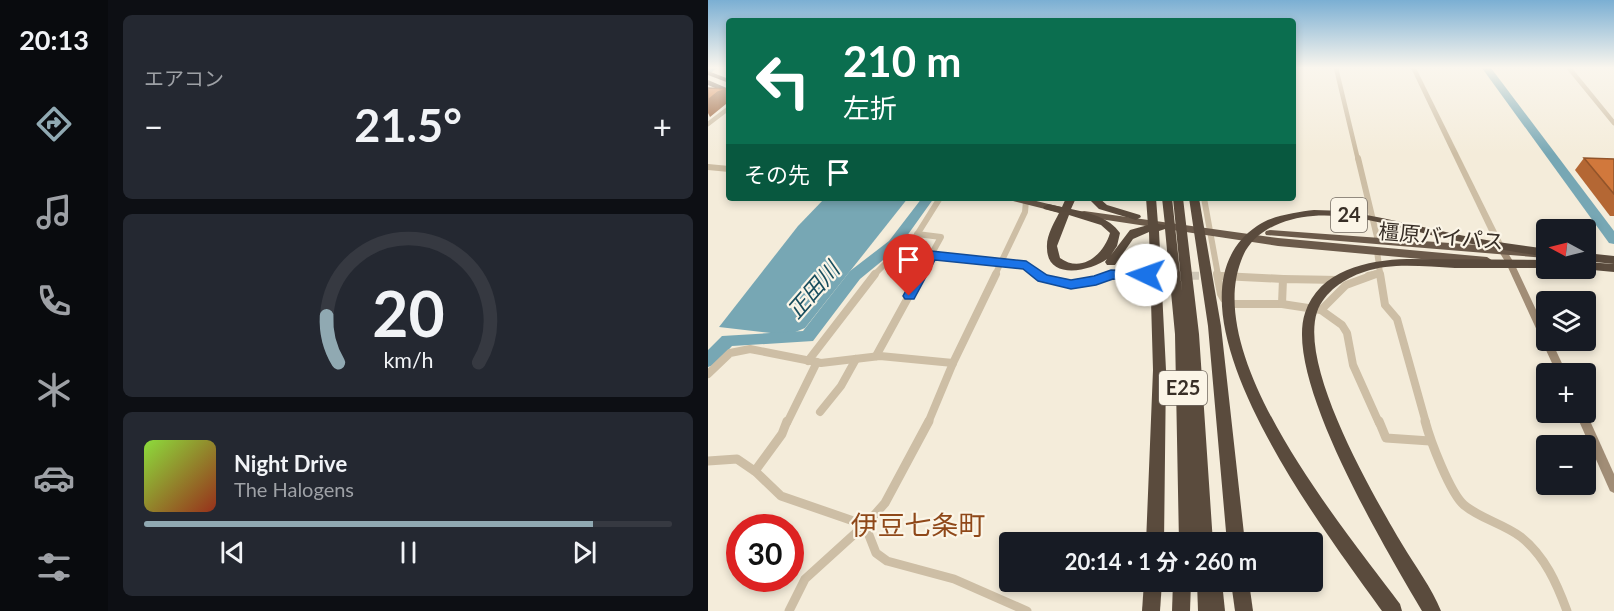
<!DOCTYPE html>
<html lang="ja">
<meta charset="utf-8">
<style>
body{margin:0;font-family:Lato,"Noto Sans JP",sans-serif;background:#242831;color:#f1f3f6;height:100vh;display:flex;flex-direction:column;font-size:22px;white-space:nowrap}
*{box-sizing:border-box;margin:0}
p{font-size:20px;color:#9ea1a6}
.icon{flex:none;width:33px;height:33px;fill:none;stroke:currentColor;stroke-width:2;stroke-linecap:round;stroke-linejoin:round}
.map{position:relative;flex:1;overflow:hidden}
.details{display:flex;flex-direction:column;gap:15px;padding:15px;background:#0d0f14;width:600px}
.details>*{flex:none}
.banner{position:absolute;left:18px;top:18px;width:570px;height:183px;border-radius:6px;box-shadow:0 3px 9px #0003;background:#0b6e4f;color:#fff;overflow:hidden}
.needle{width:39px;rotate:277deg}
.buttons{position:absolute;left:828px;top:219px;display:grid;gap:12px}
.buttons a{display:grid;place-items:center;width:60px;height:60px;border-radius:6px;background:#171b24;box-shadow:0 3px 9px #0003;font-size:30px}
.speed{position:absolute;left:18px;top:514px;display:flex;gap:12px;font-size:30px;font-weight:700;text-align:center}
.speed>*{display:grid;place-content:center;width:78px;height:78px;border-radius:50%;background:#171b24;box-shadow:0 3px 9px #0003;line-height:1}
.speed .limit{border:9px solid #d22;background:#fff;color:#111}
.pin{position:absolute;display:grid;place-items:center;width:51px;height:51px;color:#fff;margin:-62px -26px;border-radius:50% 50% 50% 0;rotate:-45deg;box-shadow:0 0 6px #0007}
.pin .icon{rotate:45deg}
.me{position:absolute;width:66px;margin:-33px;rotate:273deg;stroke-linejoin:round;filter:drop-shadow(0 0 4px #0008)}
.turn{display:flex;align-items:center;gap:21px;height:126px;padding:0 18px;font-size:27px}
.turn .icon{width:78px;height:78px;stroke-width:2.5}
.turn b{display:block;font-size:42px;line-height:51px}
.then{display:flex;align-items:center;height:57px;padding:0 18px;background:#0003;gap:12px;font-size:22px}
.big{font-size:45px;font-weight:700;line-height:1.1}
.details .card{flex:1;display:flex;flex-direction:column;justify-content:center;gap:9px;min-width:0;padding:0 21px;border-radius:9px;background:#242831}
.details .dial{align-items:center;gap:0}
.dial svg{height:156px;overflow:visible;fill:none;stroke:#363941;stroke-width:7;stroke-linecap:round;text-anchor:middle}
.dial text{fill:#f1f3f6;stroke:none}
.song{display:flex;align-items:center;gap:18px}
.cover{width:72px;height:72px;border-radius:9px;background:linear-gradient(135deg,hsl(90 70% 55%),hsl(10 70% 35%))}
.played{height:6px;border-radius:3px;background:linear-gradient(90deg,#90a9b2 85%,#363941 85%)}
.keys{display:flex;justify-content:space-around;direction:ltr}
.heat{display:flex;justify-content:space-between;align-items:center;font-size:33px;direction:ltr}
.trip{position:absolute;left:291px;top:532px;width:324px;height:60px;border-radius:6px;background:#171b24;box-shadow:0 3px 9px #0003;font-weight:700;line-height:60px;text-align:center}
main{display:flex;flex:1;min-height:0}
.tab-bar{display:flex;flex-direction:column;width:108px;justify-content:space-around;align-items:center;background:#090b0e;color:#9ea1a6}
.tab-bar .icon{width:42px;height:42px}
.tab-bar .selected{color:#90a9b2}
.tab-bar b{font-size:27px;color:#f1f3f6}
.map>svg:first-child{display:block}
.water{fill:#77a7b4}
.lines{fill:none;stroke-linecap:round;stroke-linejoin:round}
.river{fill:#77a7b4;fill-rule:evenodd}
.minor-tunnel-far1{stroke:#cec6b6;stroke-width:6;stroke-dasharray:6 3;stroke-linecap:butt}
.minor-tunnel{stroke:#cec6b6;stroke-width:8;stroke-dasharray:8 4;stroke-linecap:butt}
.minor-far3{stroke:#cdbea5;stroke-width:4.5}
.minor-far2{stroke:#cdbea5;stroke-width:6}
.minor-far1{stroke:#cdbea5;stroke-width:8}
.minor{stroke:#cdbea5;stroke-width:9}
.tertiary{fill:#cdbea5;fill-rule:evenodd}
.secondary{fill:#a18d76;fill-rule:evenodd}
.trunk{fill:#6b5a4a;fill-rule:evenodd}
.motorway{fill:#5a4b3d;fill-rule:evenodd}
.wall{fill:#b46734}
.shaded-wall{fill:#92542a}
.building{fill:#d1783c;stroke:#92542a;stroke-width:1.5}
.route{fill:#1a73e8;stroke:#114b97;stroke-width:1.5}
.labels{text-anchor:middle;stroke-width:4.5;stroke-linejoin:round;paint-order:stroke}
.shield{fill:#fbf5e7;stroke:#726a61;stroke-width:1.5}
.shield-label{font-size:20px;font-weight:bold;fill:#382f27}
.street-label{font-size:21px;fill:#382f27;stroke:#fbf5e7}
.water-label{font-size:22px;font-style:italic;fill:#194e5e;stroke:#fbf5e7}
.near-neighbourhood-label{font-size:27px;fill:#8f4819;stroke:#fbf5e7}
</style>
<main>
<nav class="tab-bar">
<b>20:13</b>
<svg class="icon selected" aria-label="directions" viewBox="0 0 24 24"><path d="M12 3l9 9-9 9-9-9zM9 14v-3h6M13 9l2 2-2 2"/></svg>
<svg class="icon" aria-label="music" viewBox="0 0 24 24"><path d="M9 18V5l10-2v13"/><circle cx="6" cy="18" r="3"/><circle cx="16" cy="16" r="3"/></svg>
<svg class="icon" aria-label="phone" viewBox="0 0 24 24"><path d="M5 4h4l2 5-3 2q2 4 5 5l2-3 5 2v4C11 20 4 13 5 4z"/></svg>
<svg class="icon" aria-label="climate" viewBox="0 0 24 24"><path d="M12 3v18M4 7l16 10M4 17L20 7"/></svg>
<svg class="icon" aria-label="car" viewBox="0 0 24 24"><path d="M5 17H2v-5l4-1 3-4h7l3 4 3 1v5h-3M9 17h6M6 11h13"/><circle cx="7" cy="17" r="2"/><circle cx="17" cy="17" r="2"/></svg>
<svg class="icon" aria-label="filters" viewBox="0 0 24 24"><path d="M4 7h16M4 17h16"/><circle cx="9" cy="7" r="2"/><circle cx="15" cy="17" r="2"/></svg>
</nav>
<section class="details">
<div class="card"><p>エアコン</p>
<div class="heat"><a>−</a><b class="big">21.5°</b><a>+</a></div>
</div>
<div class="card dial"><svg viewBox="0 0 100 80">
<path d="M14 69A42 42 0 1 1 86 69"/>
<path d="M14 69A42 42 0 0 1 8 45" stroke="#90a9b2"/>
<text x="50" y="56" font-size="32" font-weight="700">20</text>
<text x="50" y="72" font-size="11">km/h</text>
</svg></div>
<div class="card">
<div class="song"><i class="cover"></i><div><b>Night Drive</b><p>The Halogens</p></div></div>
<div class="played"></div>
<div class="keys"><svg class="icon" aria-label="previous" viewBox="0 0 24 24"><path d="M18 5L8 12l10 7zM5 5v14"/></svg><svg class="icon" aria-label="pause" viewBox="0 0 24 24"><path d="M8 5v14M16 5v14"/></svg><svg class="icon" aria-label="next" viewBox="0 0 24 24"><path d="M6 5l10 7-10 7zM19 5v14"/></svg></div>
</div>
</section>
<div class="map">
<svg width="906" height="611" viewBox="0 0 906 611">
<rect width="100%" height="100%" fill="#f4ecda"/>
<polygon class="water" points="117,198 200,198 97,328 80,335 11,327 90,226"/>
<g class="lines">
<g class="river">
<polygon points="0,68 9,68 0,75"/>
<polygon points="774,68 783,68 906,231 906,244 901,243"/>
<polygon points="214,198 226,198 191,247 152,279 105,341 24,346 6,365 0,367 0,350 14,336 95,331 142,271 181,241"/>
</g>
<polyline class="minor-tunnel-far1" points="447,275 461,275"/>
<polyline class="minor-tunnel" points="447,275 502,276"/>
<g class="minor-far3">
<polyline points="628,68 650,160"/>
<polyline points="861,68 906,123"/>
<polyline points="0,124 21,108"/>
</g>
<g class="minor-far2">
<polyline points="650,158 670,241"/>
<polyline points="0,167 21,169"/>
<polyline points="496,198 510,275"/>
<polyline points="209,234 233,237 212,275"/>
<polyline points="223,256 318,265 331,275"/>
<polyline points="672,273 672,275"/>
<polyline points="166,275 185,256 205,241 232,198"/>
<polyline points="287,275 317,212 318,201"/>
<polyline points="400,275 438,275"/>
<polyline points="660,275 672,273 669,251"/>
</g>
<g class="minor-far1">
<polyline points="329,274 335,278 363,284 388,280 403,274 438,275"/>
<polyline points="509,274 513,294 516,299 525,304 574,304 613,310 638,285 668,274"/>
<polyline points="672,274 677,305 689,319 718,423"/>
<polyline points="514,276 575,279"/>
<polyline points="574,304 575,279 631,280"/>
<polyline points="613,310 634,325 639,333 645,365 671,423"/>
<polyline points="168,356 213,274"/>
<polyline points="100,361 167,274"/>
<polyline points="0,374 22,353 42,349 113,363 172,356 245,363"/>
<polyline points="112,412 133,386 148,359"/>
<polyline points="79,423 109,362"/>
<polyline points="220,423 245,363 288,274"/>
</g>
<g class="minor">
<polyline points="671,421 678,438 722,441"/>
<path d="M 717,421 C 722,440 742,493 756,505 C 773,519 796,524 813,537 C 837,556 849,584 859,611"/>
<polyline points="0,461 29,459 48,472 73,496 157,525"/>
<polyline points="47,471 74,434 79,421"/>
<polyline points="157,525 168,553 179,561 246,579 319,611"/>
<polyline points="81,611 97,579 162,520 177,503 221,421"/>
</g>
<polygon class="tertiary" points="703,68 708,68 798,250 797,252 791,252 790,250"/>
<g class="secondary">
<polygon points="794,247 797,248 806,263 838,331 838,340 843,340 859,374 849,374 798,263 790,250"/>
<polygon points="867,412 878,412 906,474 906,493 902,491"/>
</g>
<g class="trunk">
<polygon points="0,71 21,79 21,83 0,75"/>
<polygon points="0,80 21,89 21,94 0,85"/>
<polygon points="299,198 316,198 357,208 358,210 353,213 301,200"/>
<polygon points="376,211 570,238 779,257 785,261 779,265 570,246 372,216 372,212"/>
<polygon points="562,230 838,250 838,258 558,235 557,233 558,231"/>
</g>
<g class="motorway">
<path d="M 358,198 L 368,198 L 363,209 C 381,213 401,217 412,233 L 409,246 L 403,255 L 422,230 L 440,225 L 438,198 L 448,198 L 450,224 L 457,225 L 454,198 L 464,198 L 474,291 L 465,198 L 475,198 L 491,334 L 505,543 L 471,543 L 467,334 L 457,229 L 451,231 L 458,370 L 456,543 L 438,543 L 445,370 L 441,232 L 425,239 L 407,265 L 399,265 L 397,262 L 399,259 C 383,271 339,281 339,248 C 338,236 346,223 351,213 L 336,209 L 335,207 L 340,204 L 354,207 ZM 361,215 L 393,225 L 402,233 C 396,254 374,274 352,258 L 349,246 Z"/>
<polygon points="380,198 391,198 399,205 432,215 433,217 428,220 391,209"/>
<polygon points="481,198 491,198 513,326 537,543 519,543 500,326"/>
<path d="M 606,210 C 650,210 691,222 733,231 C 768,239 803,244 838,249 L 838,257 C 802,251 766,245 731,237 C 690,228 648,213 605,216 C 576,218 543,231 533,261 C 495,361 635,527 692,604 L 694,611 L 674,611 C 623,539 437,302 549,226 C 562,216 589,212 606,210 Z"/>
<polygon points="878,253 906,256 906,264 878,261"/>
<path d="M 699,259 L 838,260 L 838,268 C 808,268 777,268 747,268 C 717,267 685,262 656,272 C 637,278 616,292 609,312 C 591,368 665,495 694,544 C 707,566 724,588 733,611 L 714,611 C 679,551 575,379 597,313 C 611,270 660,260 699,259 Z"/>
<polygon points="878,262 906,264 906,272 874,269 878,268"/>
<polygon points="436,582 454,582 452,611 434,611"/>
<polygon points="465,582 483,582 482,611 464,611"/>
<polygon points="489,582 514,582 517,611 490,611"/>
<polygon points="523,582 541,582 545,611 527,611"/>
</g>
</g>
<polygon class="wall" points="876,158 906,159 906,216 902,216 867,170"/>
<polygon class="shaded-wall" points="20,89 21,92 21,103 18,104 2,117 0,113 0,100 10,92"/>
<g class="building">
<polygon points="0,88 20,89 10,92 0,100"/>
<polygon points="876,158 906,159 906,194"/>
</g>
<linearGradient id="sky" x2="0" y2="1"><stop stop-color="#7bafd3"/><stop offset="0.44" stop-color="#faf6ee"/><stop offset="1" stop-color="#faf6ee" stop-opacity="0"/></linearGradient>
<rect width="906" height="154" fill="url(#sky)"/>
<polygon class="route" points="223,251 318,261 339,275 363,280 386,276 403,270 438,271 445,275 438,280 405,279 388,285 363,289 330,281 315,269 227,260 206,299 197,299 195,296 217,256"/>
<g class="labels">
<g class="shield">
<rect x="623" y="198" width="36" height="34" rx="4.5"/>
<rect x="451" y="371" width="48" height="34" rx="4.5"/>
</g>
<g class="shield-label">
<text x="641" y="222">24</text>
<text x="475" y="395">E25</text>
</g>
<g class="street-label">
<text transform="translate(733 237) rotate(5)" y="7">橿原バイパス</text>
</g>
<g class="water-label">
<text transform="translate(105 290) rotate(-49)" y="8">正田川</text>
</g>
<g class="near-neighbourhood-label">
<text x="210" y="535">伊豆七条町</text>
</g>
</g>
</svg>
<div class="buttons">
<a><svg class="needle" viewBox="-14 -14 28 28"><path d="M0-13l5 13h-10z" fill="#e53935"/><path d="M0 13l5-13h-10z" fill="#9ea1a6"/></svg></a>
<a><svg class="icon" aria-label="layers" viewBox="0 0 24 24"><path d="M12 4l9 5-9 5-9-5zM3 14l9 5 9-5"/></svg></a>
<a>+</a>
<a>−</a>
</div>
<div class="speed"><div class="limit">30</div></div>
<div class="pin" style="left:201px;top:296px;background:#d93025"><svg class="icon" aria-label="arrive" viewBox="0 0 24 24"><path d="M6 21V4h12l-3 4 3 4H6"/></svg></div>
<svg class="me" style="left:438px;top:275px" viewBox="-20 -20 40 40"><circle r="19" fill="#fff"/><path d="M0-13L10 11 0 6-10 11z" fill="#1a73e8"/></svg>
<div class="trip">20:14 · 1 分 · 260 m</div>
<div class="banner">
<div class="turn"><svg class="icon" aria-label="left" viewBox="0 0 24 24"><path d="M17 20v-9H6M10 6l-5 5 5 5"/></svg><div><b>210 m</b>左折</div></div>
<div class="then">その先<svg class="icon" aria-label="arrive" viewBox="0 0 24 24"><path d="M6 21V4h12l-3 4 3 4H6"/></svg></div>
</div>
</div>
</main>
